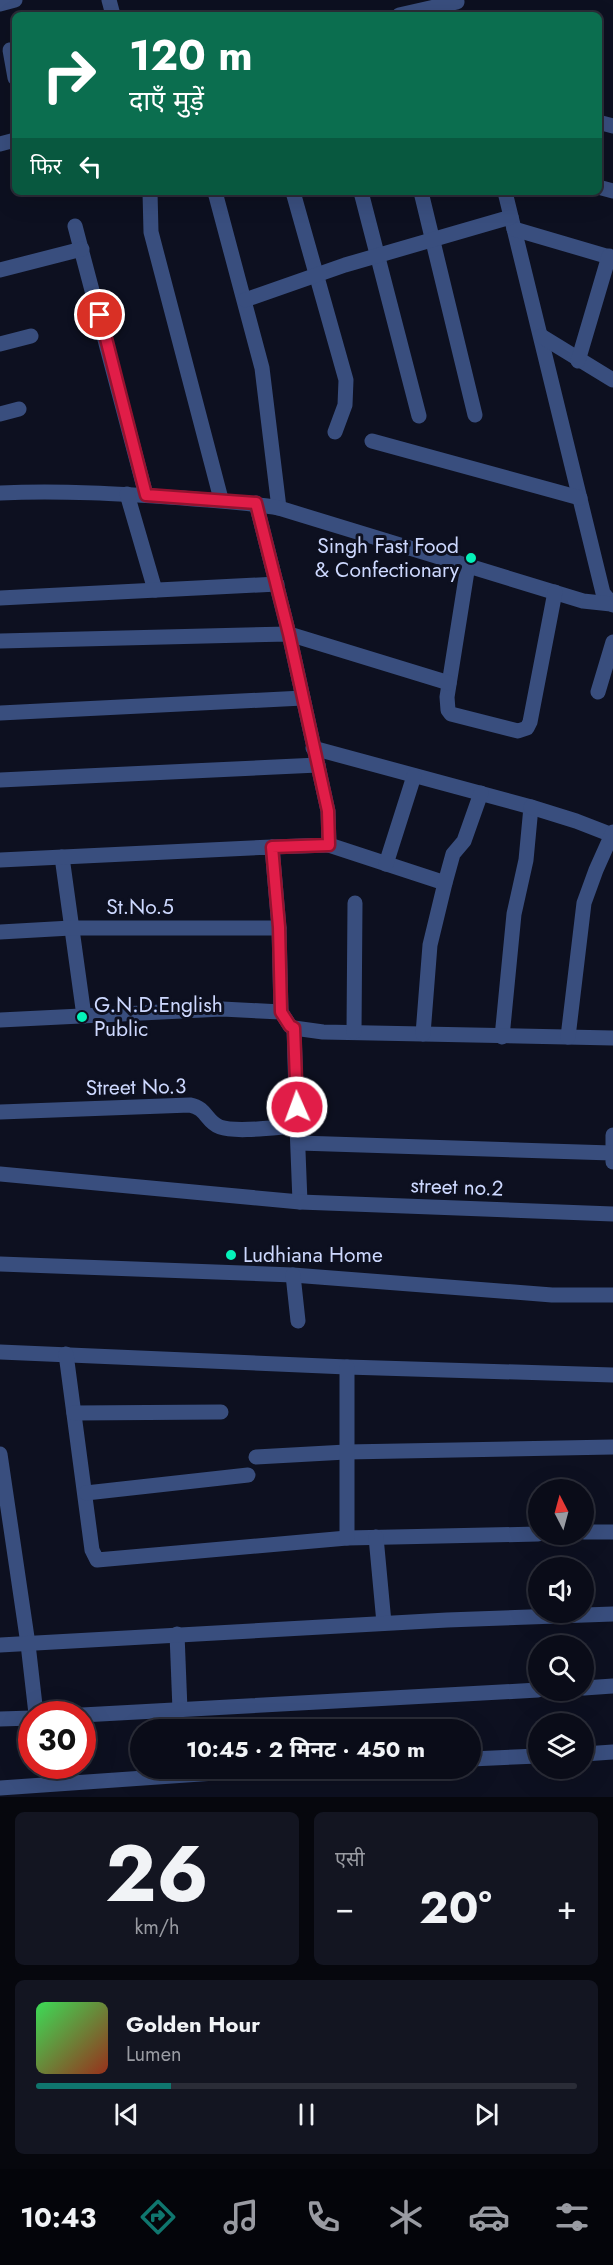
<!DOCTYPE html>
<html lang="hi">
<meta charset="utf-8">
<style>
body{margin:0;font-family:Jost,"Noto Sans Devanagari",sans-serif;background:#131521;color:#f1f3f6;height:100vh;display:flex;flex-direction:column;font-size:22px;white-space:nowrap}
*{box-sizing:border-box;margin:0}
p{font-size:20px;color:#999ba2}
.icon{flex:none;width:33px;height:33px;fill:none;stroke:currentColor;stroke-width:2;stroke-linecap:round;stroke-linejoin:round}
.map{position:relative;height:1797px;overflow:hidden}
.drawer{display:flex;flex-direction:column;gap:15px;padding:15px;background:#06070d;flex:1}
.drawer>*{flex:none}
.guide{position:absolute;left:12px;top:12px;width:590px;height:183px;border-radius:9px;box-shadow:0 6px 24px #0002,0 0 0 2px #2a2c37;background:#0b6e4f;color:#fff;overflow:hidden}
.needle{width:39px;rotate:354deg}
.fabs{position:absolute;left:528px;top:1479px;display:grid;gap:12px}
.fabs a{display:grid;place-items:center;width:66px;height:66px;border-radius:50%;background:#0a0c18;box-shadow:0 6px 24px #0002,0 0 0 2px #2a2c37;font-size:30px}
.speed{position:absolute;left:18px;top:1701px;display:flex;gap:12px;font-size:30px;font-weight:700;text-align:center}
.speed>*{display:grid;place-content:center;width:78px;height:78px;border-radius:50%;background:#0a0c18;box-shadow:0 6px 24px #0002,0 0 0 2px #2a2c37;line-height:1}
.speed .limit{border:9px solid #d22;background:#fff;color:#111}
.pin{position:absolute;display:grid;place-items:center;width:51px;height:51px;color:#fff;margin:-26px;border:3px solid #fff;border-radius:50%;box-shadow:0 2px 6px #0007}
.me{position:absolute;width:66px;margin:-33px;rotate:358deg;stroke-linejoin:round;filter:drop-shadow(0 0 4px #0008)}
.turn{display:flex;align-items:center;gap:21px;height:126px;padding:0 18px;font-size:27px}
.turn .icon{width:78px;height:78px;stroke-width:2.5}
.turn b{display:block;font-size:42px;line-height:51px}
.then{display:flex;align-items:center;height:57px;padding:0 18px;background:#0003;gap:12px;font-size:22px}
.big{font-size:45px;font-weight:700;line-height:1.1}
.drawer .tile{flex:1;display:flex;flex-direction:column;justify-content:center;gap:9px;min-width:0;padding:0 21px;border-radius:9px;background:#131521}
.drawer .dial{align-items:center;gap:0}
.dial b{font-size:78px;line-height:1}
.song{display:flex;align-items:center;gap:18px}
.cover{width:72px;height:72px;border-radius:9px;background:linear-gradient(135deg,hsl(130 70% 55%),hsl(10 70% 35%))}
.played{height:6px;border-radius:3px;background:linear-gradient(90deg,#0f766e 25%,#2a2c37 25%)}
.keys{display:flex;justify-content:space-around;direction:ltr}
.heat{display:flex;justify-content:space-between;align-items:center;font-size:33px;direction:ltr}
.drawer .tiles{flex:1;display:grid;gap:15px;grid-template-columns:1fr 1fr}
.tile:last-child{grid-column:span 2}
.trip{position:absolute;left:130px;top:1719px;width:351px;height:60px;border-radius:30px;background:#0a0c18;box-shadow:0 6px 24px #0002,0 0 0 2px #2a2c37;font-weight:700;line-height:60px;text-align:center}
.tab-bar{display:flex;height:96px;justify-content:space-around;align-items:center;background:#04050a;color:#999ba2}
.tab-bar .icon{width:42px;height:42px}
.tab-bar .selected{color:#0f766e}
.tab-bar b{font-size:27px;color:#f1f3f6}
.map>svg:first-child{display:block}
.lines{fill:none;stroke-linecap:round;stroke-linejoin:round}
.minor{stroke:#394e7e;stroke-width:15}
.route-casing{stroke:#92132f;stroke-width:15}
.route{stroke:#e11d48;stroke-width:10}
.poi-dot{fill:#05f2b9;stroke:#0d1020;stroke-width:2}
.labels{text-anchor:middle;stroke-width:6;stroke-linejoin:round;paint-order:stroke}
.poi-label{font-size:21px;fill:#cdd8fe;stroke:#0d1020;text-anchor:start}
.street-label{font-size:21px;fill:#cdd8fe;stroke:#0d1020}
</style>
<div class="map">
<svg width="613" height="1797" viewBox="0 0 613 1797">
<rect width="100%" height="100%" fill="#0d1020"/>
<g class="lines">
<g class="minor">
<polyline points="109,0 113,15"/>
<polyline points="0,4 15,0"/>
<polyline points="399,15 457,2"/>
<polyline points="10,50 15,78"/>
<polyline points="598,122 613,126"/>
<polyline points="0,144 15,140"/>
<polyline points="598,187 613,191"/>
<polyline points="150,192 151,232 221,499"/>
<polyline points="215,192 262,368 279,508"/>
<polyline points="293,192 346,380 345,405 335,432"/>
<polyline points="361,192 419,416"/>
<polyline points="421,192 475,415"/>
<polyline points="505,192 603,593 613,605"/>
<polyline points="75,226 146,495"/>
<polyline points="514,229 613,258"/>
<polyline points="0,270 82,249"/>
<polyline points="245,300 345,265 511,217"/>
<polyline points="541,336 613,380"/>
<polyline points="0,344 31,336"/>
<polyline points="578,361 609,256"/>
<polyline points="0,414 19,409"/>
<polyline points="372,441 580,498"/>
<path d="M 0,493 C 61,490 122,494 183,498 C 217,501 246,502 279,508 L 583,601 L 611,604"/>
<polyline points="127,494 155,590"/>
<polyline points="256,503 289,634 328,811 329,845 272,847"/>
<polyline points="468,565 447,697 448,710 451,714 518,731 527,728 530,722 555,592"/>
<polyline points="0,598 277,584"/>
<polyline points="0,641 289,634 449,683"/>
<polyline points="598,692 613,642"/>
<polyline points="0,713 303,698"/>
<polyline points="313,748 531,807 526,860 514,914 502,1037"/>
<polyline points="0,780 318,765"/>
<polyline points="531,807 576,821 612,835"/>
<polyline points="329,845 445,883"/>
<polyline points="62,857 84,1016"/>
<polyline points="0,860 272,847 279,928 281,1012"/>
<polyline points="386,864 414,776"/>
<polyline points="0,932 71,928 279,928"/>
<polyline points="0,1020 222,1009 281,1012 290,1026 294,1028 323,1032 613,1038"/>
<polyline points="294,1028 297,1126"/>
<polyline points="354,1032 355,903"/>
<polyline points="423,1034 430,945 445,883 453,854 464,841 481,793"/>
<polyline points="568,1037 584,903 596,870 613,832"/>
<path d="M 0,1112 L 190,1105 C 207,1108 206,1122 220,1127 C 236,1133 278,1127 297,1126 L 300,1202"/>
<polyline points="613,1135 613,1162"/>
<polyline points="299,1143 612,1153"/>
<polyline points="0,1174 300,1202 613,1214"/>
<polyline points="0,1264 293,1275 552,1295 613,1295"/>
<polyline points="293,1275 298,1321"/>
<polyline points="0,1352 347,1367 613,1375"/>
<polyline points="66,1354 92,1550 97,1560 347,1538 538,1534"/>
<polyline points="74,1413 221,1412"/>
<polyline points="0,1454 28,1644 36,1714"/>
<polyline points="256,1457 346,1452 613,1447"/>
<polyline points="86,1493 248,1475"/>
<polyline points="584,1532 613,1532"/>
<polyline points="376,1537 384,1623"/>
<polyline points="347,1538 347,1367"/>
<polyline points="177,1634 180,1710"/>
<polyline points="0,1645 447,1620 613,1614"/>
<polyline points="584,1688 613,1686"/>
<polyline points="82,1715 538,1690"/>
<polyline points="0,1719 32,1718"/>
<polyline points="584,1754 613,1752"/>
<polyline points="471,1759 538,1756"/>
<polyline points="0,1788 287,1768"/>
</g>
</g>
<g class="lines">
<g class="route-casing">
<polyline id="route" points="100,315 146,495 256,503 289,634 328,811 329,845 272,847 279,927 281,1012 290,1026 294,1028 297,1107"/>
</g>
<use href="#route" class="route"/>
</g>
<g class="poi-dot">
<circle cx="471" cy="558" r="6"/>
<circle cx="82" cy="1017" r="6"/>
<circle cx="231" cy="1255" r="6"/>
</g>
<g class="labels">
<g class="poi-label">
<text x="459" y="553" text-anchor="end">Singh Fast Food<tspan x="459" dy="24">&amp; Confectionary</tspan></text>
<text x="94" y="1012">G.N.D.English<tspan x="94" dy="24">Public</tspan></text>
<text x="243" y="1262">Ludhiana Home</text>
</g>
<g class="street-label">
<text x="140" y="914">St.No.5</text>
<text transform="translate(136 1087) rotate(-1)" y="7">Street No.3</text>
<text transform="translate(457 1187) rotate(2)" y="7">street no.2</text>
</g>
</g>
</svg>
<div class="fabs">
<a><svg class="needle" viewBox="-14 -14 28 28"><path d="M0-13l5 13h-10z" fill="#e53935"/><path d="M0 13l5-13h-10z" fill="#999ba2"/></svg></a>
<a><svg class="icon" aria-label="sound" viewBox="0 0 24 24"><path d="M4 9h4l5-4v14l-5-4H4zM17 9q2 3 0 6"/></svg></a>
<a><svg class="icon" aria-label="search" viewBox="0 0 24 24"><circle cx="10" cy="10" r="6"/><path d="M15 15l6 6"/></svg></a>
<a><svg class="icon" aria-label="layers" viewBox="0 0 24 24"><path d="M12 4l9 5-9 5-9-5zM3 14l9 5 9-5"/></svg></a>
</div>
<div class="speed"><div class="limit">30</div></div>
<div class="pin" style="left:100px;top:315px;background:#d93025"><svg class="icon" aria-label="arrive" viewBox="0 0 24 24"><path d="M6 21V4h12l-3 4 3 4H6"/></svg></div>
<svg class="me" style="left:297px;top:1107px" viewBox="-20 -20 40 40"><circle r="17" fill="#e11d48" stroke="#fff" stroke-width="3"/><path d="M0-11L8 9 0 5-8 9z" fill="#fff"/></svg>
<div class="trip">10:45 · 2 मिनट · 450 m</div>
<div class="guide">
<div class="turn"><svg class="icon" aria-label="right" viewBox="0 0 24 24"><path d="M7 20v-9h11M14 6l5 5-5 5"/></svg><div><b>120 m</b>दाएँ मुड़ें</div></div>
<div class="then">फिर<svg class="icon" aria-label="left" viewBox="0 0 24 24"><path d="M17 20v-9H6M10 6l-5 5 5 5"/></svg></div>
</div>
</div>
<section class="drawer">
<div class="tiles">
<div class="tile dial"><b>26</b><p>km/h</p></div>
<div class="tile"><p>एसी</p>
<div class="heat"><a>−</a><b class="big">20°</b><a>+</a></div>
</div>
<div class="tile">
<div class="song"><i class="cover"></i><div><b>Golden Hour</b><p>Lumen</p></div></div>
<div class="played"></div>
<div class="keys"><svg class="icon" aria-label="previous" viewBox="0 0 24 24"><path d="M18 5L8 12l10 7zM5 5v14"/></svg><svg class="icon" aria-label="pause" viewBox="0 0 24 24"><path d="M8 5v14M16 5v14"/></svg><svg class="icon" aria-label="next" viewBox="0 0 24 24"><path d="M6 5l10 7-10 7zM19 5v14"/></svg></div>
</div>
</div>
</section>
<nav class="tab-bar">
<b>10:43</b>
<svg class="icon selected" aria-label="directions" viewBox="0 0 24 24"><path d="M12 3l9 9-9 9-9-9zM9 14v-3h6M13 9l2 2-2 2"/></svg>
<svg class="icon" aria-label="music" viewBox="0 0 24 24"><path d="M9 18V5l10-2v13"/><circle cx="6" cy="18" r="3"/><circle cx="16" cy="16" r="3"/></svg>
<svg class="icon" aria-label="phone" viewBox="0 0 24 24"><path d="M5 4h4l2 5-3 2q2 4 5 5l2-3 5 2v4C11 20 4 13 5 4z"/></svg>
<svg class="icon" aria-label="climate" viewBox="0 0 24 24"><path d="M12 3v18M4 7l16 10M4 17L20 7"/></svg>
<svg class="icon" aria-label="car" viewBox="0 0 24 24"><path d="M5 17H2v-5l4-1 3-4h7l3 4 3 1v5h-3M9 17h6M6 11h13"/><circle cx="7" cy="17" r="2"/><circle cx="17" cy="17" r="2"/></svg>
<svg class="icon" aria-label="filters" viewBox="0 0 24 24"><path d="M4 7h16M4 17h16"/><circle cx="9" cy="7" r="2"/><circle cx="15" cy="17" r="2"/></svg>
</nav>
